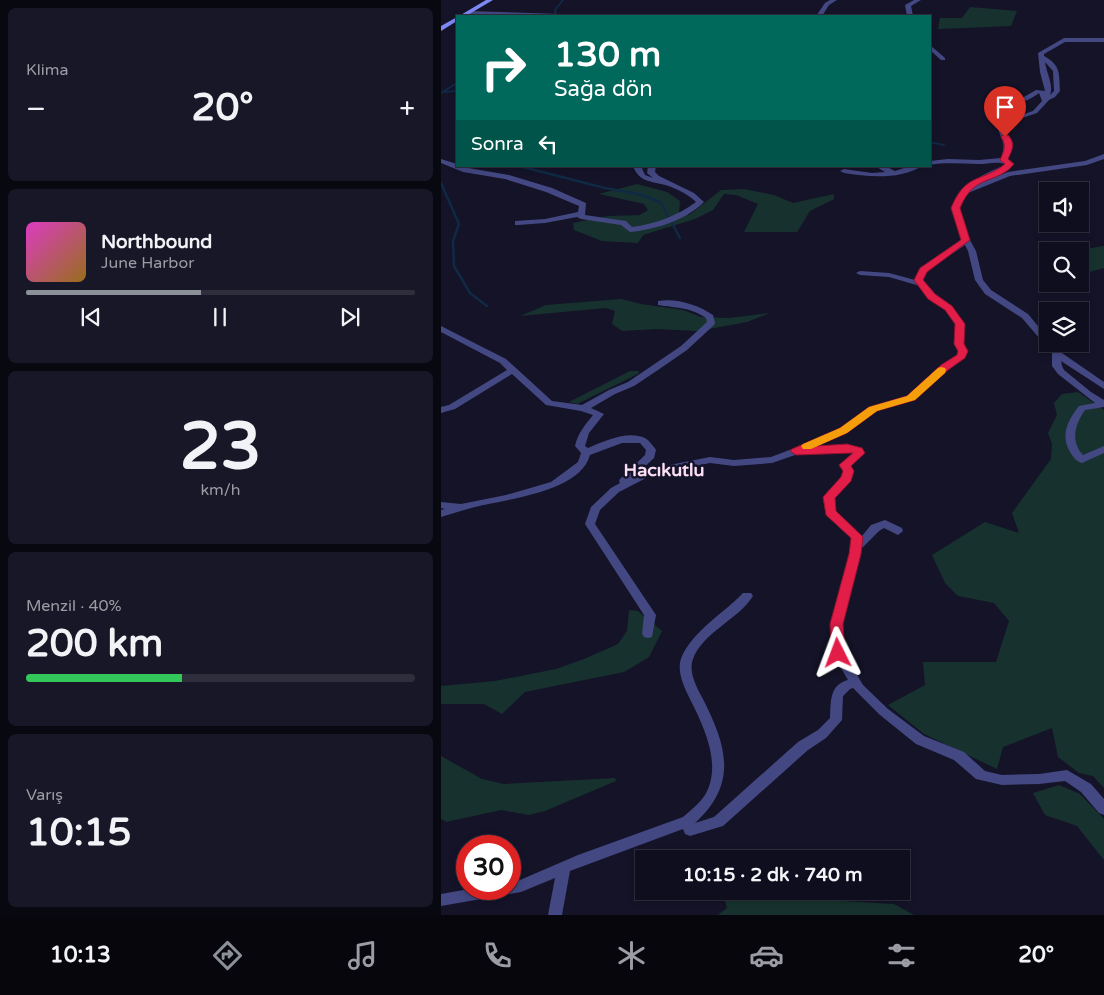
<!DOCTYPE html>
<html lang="tr">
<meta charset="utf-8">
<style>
body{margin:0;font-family:"Varela Round",sans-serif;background:#181727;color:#f1f3f6;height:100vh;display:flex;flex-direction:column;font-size:19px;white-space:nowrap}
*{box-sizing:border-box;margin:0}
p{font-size:16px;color:#9b9ca4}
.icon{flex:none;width:28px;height:28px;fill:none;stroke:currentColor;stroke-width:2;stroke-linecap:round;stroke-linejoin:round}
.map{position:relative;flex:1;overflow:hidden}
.details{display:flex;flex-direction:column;gap:8px;padding:8px;background:#080810;width:441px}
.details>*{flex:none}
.top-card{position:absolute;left:15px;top:15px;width:475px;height:152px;border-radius:0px;box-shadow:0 2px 8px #0003,0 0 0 1px #2f2e3c;background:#00695c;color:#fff;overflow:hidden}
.controls{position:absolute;left:598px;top:182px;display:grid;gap:10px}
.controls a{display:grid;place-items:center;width:50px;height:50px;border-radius:0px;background:#0f0e1e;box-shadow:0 2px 8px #0003,0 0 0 1px #2f2e3c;font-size:25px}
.speed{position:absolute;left:15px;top:835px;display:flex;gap:10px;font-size:25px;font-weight:700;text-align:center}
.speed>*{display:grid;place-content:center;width:65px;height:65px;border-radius:50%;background:#0f0e1e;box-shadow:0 2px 8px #0003,0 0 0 1px #2f2e3c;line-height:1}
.speed .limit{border:8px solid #d22;background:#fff;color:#111}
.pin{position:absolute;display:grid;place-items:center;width:42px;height:42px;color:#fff;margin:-51px -21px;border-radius:50% 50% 50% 0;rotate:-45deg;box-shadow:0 0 5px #0007}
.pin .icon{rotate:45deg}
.me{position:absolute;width:55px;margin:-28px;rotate:357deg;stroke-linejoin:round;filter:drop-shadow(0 0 4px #0008)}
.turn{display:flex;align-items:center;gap:18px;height:105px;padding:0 15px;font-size:22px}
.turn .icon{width:65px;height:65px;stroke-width:2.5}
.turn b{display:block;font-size:35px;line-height:42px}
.then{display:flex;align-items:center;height:48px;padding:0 15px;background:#0003;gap:10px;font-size:19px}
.big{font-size:38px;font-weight:700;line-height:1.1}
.details .widget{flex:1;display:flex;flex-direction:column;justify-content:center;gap:8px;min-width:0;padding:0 18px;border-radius:8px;background:#181727}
.details .dial{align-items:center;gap:0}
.dial b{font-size:65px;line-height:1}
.song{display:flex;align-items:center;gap:15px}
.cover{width:60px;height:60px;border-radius:8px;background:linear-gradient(135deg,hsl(310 70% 55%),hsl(40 70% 35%))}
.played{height:5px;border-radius:2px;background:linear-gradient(90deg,#8c9099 45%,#2f2e3c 45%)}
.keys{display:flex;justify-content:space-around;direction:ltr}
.heat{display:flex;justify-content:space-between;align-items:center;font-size:28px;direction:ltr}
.charge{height:8px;border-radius:4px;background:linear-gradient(90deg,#34c759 40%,#2f2e3c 0)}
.trip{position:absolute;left:194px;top:850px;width:275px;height:50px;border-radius:0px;background:#0f0e1e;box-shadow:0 2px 8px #0003,0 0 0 1px #2f2e3c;font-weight:700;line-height:50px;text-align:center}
.menu{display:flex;height:80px;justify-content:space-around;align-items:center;background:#06060c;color:#9b9ca4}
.menu .icon{width:35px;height:35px}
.menu .on{color:#8c9099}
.menu b{font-size:22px;color:#f1f3f6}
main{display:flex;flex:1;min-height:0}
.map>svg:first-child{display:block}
.green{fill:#17322e}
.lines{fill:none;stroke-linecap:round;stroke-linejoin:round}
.stream-far1{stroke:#102944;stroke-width:2}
.stream{stroke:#102944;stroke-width:2.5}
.street{fill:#434883;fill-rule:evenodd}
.secondary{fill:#7e88f2;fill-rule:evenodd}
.route{fill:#e11d48;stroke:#92132f}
.slow{fill:#f59e0b}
.labels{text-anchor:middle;stroke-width:5;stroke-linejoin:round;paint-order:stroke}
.neighbourhood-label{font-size:18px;font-weight:bold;fill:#fcdff5;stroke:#141328}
</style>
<main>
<section class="details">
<div class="widget"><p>Klima</p>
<div class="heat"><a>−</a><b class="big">20°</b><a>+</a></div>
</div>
<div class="widget">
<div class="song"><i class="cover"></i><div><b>Northbound</b><p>June Harbor</p></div></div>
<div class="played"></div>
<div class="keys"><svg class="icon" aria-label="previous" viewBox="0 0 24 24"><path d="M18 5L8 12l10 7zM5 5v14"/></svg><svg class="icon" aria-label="pause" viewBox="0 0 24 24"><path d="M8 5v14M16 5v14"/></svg><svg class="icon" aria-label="next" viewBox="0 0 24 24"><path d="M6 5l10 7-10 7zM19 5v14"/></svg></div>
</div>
<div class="widget dial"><b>23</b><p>km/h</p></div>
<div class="widget"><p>Menzil · 40%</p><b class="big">200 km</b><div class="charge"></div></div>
<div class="widget"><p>Varış</p><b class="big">10:15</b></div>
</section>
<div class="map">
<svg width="663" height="915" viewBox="0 0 663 915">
<rect width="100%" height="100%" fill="#141328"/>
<g class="green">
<polygon points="529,7 576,11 570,26 497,29 499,18 521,18"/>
<polygon points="196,184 226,192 239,201 238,212 248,215 280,190 303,189 333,195 352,203 393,194 393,199 369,211 356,232 303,232 317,204 295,195 283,194 272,210 254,219 202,235 197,243 161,241 133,230 132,223 167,216 199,215 207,210 203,204 158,194"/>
<polygon points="663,246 663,268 642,274 639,265 639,251 632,251"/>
<polygon points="180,299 200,304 242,310 260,317 288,318 329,313 306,322 257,331 216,329 181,331 171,324 174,311 165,308 79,316 105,305"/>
<polygon points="189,371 198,371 197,374 136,404 128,402"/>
<polygon points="637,392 663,410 663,788 652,776 638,773 617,757 611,728 562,747 556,769 483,734 447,705 484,685 482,662 555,662 568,621 553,603 517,596 504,583 491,555 544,522 578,533 571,513 610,459 611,444 607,433 616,415 613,403 621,394"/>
<polygon points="188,610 197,611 221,631 208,657 183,672 84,692 61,714 43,704 0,704 0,686 54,681 115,669 143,659 177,644 186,631"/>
<polygon points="0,756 41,779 63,784 174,778 175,781 104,811 88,815 60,810 5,822 0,819"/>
<polygon points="618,785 639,794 663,819 663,860 636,826 604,815 592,793"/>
<polygon points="281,891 323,891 333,897 453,904 473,915 277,915 286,908"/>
</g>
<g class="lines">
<g class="stream-far1">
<polyline points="115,16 114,10 122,0"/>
<polyline points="2,92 16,91"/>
<polyline points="0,93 16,83"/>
<polyline points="489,142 503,145"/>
</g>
<g class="stream">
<polyline points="78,166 164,188 202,195 220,203 239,238"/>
<polyline points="0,183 18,224 12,241 13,266 29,293 46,306"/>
</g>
<g class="street">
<polygon points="389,0 396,0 388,5 381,16 375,16 384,3"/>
<polygon points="473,0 480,0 470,6 472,16 466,16 464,5"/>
<polygon points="27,11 120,14 123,16 25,14 25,12"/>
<path d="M 623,38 L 663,38 L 663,42 L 624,42 L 603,54 L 603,56 C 620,65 618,74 619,91 L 614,97 L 608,100 L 596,113 L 563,124 C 563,142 574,137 567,159 L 572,164 L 568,170 L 537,184 L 567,172 L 644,161 L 663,154 L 663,159 L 646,165 L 569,176 L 527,193 L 518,208 L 529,240 L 535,251 L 542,280 L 550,290 L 587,314 L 606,337 L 606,344 L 612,344 L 618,351 L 663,382 L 663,389 L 620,361 L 621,366 L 623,370 L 650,392 L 663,400 L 663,407 L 644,410 C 634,424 629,441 642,455 L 663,446 L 663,453 L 641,463 C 635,461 632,457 629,452 C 619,435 627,420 638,406 L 654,403 L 617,374 L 611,366 L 611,353 L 581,318 L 544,294 L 534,280 L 527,251 L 524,245 L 486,271 L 482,280 L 494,294 L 511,306 L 523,325 L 522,344 L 526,351 L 523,358 L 506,369 L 473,400 L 435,411 L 406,433 L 375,446 L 407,445 L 421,448 L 423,453 L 409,466 L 413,471 L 410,481 L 393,498 L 394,511 L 421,536 L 430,525 L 444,520 L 461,528 L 462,531 L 457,535 L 443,528 L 438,531 L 420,549 L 402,624 L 403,653 L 422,685 L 447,709 L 483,736 L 523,752 L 544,771 L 561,775 L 598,774 L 626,770 L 650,784 L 663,799 L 663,815 L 658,813 L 640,792 L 624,781 L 598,784 L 561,785 L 535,779 L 513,760 L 475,744 L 439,715 L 412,688 L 409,689 L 402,696 L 401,720 L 385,738 L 367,750 L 282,826 L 249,836 L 244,834 L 242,829 L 129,871 L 121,915 L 107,915 L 114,878 L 80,892 L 0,906 L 0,894 L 28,889 L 69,889 L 69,882 L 79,880 L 137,855 L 242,817 C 250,810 258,804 264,795 C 282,764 262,725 248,697 C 242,685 235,669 241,656 C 253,630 283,613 302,593 L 310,593 L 312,596 C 297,620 262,632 252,659 C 247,672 256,688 262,699 C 285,745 298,783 254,823 L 273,817 L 357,742 L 377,730 L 389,718 C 390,702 388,685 407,680 L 391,653 L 390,624 L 409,554 L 410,538 L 385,514 L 383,497 L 401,478 L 403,471 L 399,465 L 413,452 L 407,451 L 357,454 L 331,463 L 293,466 L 269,463 L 211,475 L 178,492 L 159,510 L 154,524 L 215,615 L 211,637 L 207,638 L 203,637 L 201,634 L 203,615 L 144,524 L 150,507 L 170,488 L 179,483 L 178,481 L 179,479 L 204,455 L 205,450 L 199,443 L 181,443 L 149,455 C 139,492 66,499 34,507 C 22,510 11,514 0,517 L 0,510 L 4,509 L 0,508 L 0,502 L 20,504 L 65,495 L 110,482 L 137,462 L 140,453 L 134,446 C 137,433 144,425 152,415 L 140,411 L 105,405 L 71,374 L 14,409 L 0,413 L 0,407 L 8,405 L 66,370 L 59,363 L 0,332 L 0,326 L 65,359 L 111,401 L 141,405 L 168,390 L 187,382 L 240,346 L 266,322 L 265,318 C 249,307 235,308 217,305 L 217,301 C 236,298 257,305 272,315 L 274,323 L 273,325 L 246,350 L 217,370 L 193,386 L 174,394 L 150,408 L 163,414 L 148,433 L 144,446 L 147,448 C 163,441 187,430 204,438 C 209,441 212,446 215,450 L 213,458 L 196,474 L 208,469 L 269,457 L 293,460 L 330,457 L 351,449 L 363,447 L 364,444 L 400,429 L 429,407 L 467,396 L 500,365 L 516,355 L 518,351 L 514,344 L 515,325 L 505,310 L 488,298 L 479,286 L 448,277 L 419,275 L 415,273 L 419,271 L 448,273 L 474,280 L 479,268 L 521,239 L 510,208 C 522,185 539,175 562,166 L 564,164 C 556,161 546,164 537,164 C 521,164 505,162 489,165 L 489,161 L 507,159 L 538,160 L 560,158 C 567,139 557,140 557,123 L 592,111 L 601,101 L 598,93 C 590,99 580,105 571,100 L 583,97 L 595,90 L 604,91 L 599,72 L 597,53 ZM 604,62 L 612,71 L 613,91 L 609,95 C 613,85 605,72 604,62 Z"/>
<polygon points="489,45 504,58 504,60 500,60 489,50"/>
<path d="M 0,159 L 16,164 L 16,166 L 68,175 L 111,188 L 145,203 L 144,215 L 185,221 L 191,227 C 214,224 236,216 255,202 C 247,194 231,186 220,184 C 207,181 197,180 192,166 L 200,166 L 204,175 L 212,178 L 206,173 L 207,166 L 215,166 L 214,172 L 218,176 L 253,193 L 263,202 C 244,221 215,229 189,232 L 180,225 L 140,219 L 136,217 L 104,223 L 77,225 L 74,225 L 74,221 L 104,219 L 137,212 L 138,206 L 105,192 L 64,179 L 22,172 L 0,163 Z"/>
<path d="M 434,166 L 444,166 L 454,171 L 469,166 L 481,166 C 458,180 428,177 403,173 L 399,171 L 403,169 L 431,173 L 444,172 Z"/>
</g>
<g class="secondary">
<polygon points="45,0 52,0 25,16 18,16"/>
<polygon points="16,17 16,21 0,31 0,26"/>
</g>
</g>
<path class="route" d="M 561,135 L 567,135 C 575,144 571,150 567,159 L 573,164 C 556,185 533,173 519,208 L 529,240 L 486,272 L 482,280 L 494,294 L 511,306 L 524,324 L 523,344 L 527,351 L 524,358 L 507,370 L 474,400 L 436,411 L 406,433 L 376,446 L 406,444 L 421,448 L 424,453 L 410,466 L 413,471 L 410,481 L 394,498 L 395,511 L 422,537 L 420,554 L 402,624 L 404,653 L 402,656 L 392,656 L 390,653 L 389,624 L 408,554 L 410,538 L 385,515 L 382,497 L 400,477 L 402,471 L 398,465 L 412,453 L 355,455 L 349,451 L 351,449 L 399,428 L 428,407 L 466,396 L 500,365 L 516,355 L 517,351 L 513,344 L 514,324 L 504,310 L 487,299 L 473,280 L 479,268 L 520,240 L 510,208 C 525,172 540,183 564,164 L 559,160 C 563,151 566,145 560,137 Z"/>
<polygon class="slow" points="500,367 504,368 505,370 504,373 474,400 436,411 406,433 370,449 362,449 360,446 362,444 399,428 428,407 466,396 497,368"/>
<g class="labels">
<g class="neighbourhood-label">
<text x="223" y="476">Hacıkutlu</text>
</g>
</g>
</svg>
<div class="controls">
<a><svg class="icon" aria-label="sound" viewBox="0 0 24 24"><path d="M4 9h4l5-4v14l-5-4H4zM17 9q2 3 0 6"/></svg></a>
<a><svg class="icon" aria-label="search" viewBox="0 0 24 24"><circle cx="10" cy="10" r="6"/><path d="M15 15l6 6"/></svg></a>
<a><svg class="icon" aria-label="layers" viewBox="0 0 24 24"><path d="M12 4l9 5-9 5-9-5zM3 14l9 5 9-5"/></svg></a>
</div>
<div class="speed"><div class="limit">30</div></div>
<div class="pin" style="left:564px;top:137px;background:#d93025"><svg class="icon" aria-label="arrive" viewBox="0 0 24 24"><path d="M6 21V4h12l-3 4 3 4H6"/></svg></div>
<svg class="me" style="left:397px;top:653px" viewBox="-20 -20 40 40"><path d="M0-17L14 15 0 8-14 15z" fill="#e11d48" stroke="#fff" stroke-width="4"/></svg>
<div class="trip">10:15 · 2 dk · 740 m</div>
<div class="top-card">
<div class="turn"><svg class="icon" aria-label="right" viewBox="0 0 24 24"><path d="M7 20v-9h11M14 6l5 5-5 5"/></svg><div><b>130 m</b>Sağa dön</div></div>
<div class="then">Sonra<svg class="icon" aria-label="left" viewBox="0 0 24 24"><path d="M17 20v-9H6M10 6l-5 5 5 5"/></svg></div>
</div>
</div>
</main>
<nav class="menu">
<b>10:13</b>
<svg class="icon on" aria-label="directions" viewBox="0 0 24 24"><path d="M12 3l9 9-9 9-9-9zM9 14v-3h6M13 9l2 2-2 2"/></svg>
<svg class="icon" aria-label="music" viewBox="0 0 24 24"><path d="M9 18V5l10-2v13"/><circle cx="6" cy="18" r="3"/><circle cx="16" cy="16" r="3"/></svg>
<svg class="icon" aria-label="phone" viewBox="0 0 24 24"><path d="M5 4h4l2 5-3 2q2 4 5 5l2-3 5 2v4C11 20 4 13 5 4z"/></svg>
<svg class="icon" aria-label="climate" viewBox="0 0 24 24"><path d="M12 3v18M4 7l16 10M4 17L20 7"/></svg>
<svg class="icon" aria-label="car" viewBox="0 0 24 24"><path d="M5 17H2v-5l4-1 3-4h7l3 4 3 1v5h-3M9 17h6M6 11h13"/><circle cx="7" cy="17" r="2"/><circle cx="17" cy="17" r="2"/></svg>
<svg class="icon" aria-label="filters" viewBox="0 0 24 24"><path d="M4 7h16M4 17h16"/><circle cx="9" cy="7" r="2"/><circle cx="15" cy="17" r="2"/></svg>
<b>20°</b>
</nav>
